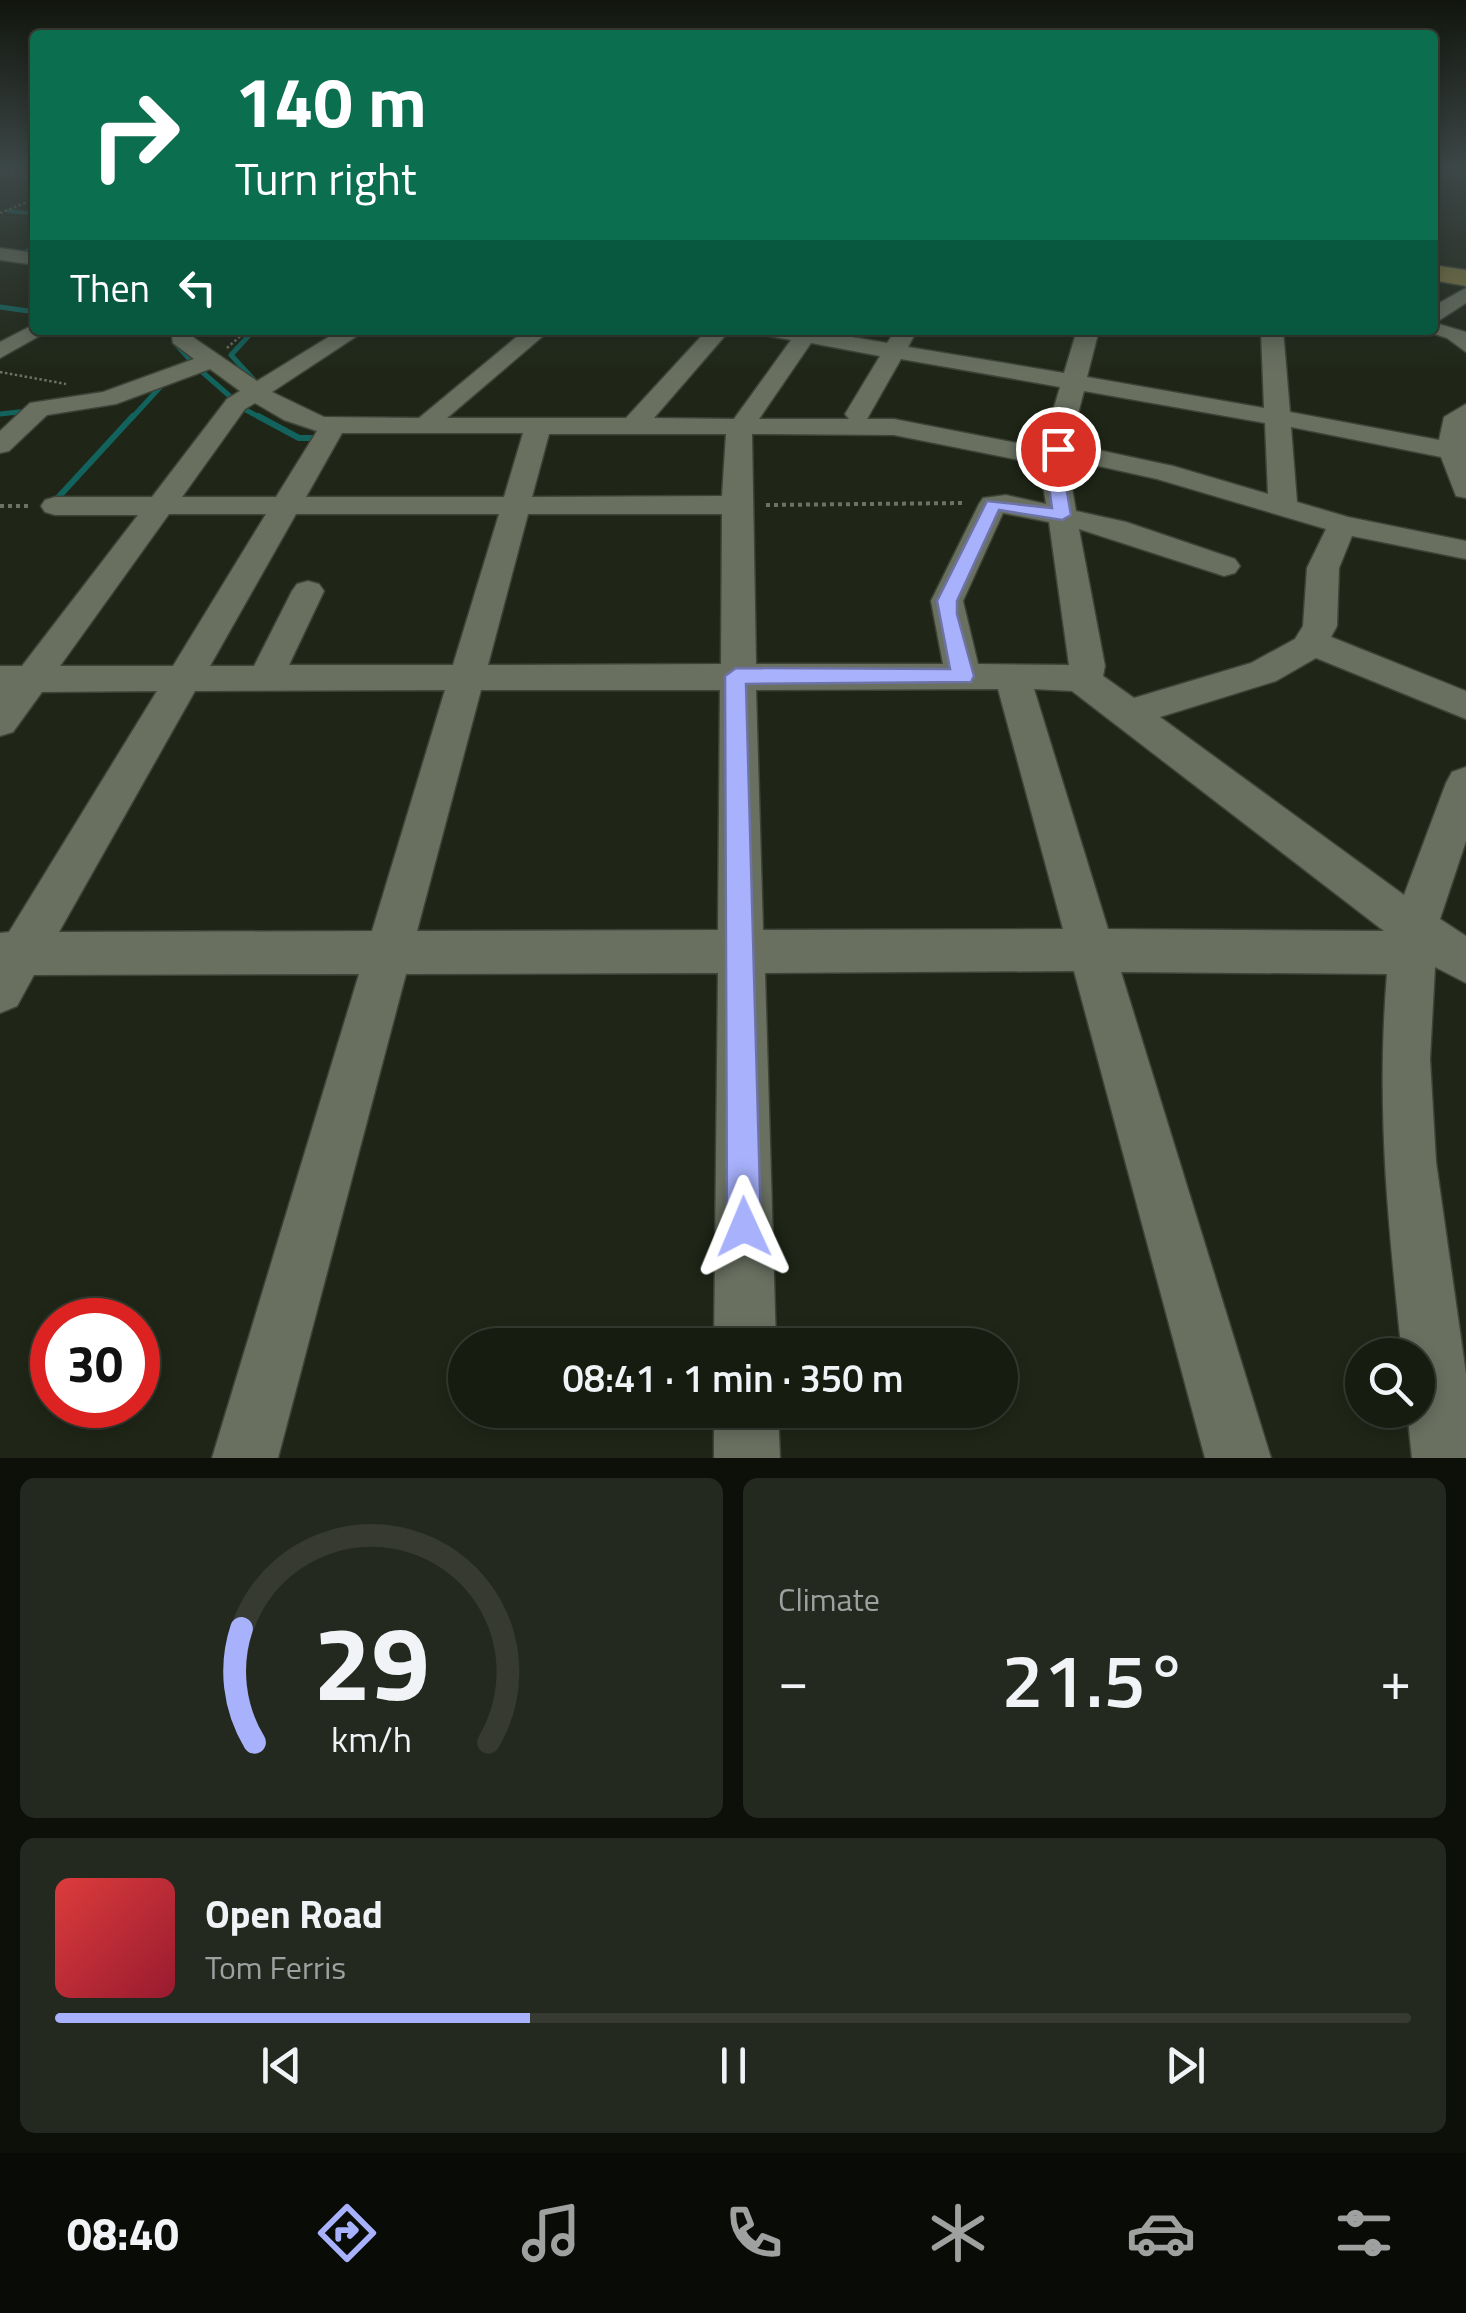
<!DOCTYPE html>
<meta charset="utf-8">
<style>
body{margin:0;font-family:"Titillium Web",sans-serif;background:#24291f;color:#f1f3f6;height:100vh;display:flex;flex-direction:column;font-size:38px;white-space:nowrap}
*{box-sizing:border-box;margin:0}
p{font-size:32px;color:#9ea19f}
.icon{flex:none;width:55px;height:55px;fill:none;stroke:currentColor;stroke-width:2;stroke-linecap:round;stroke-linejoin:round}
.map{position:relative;height:1458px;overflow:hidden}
.sheet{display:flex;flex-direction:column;gap:20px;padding:20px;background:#0d0f09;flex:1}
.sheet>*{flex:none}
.top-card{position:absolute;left:30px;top:30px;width:1408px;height:305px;border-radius:10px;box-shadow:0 5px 15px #0003,0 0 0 2px #363a31;background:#0b6e4f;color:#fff;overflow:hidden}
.buttons{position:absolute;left:1345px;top:1338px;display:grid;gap:20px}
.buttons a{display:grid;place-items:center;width:90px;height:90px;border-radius:50%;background:#171c11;box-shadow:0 5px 15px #0003,0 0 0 2px #363a31;font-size:50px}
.speed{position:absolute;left:30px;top:1298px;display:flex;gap:20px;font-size:50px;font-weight:700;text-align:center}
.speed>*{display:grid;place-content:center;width:130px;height:130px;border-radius:50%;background:#171c11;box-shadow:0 5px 15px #0003,0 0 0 2px #363a31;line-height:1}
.speed .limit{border:15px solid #d22;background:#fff;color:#111}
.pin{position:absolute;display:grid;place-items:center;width:85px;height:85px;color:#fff;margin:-42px;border:5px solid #fff;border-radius:50%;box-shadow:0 2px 10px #0007}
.me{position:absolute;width:110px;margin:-55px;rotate:359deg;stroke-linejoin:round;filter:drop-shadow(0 0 8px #0008)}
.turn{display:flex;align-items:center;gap:35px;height:210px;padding:0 40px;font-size:45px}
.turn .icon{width:130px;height:130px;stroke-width:2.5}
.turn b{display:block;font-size:70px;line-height:85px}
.then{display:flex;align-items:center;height:95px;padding:0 40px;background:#0003;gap:20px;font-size:38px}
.big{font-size:75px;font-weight:600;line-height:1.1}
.sheet .card{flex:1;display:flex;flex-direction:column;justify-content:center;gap:15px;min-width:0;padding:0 35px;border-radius:15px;background:#24291f}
.sheet .dial{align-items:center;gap:0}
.dial svg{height:260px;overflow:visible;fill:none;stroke:#363a31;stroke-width:7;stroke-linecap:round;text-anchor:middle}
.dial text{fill:#f1f3f6;stroke:none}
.song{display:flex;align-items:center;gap:30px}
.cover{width:120px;height:120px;border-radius:15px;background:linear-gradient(135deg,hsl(0 70% 55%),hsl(350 70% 35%))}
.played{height:10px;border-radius:5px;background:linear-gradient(90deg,#a7b1fc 35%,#363a31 35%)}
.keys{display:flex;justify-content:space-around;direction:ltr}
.heat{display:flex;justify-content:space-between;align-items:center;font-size:55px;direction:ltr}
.sheet .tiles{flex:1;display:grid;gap:20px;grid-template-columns:1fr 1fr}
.card:last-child{grid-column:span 2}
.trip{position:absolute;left:448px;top:1328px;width:570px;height:100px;border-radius:50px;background:#171c11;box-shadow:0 5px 15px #0003,0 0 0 2px #363a31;font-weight:600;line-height:100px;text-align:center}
.menu{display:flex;height:160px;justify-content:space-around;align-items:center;background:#090b07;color:#9ea19f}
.menu .icon{width:70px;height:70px}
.menu .selected{color:#a7b1fc}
.menu b{font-size:45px;color:#f1f3f6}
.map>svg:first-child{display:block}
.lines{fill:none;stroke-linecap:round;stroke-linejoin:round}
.stream-far2{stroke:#12635d;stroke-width:4}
.stream-far1{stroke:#12635d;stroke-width:5}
.stream{stroke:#12635d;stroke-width:6}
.minor-casing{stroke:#3d4337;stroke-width:3}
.major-casing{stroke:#3d4337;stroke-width:3}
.path-far1{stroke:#6c7265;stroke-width:2.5;stroke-dasharray:2.5 2.5;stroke-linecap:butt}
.path{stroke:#6c7265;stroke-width:4;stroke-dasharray:4 4;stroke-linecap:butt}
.minor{fill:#697060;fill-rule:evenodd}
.major{fill:#837b43;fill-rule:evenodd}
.route{fill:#a7b1fc;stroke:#6d73a4;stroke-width:2.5}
</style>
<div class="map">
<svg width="1466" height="1458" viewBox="0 0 1466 1458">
<rect width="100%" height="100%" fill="#1f2617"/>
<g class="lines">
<g class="stream-far2">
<polyline points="9,211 35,214"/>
<polyline points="24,252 35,247"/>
</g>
<g class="stream-far1">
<polyline points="0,307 35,312"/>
<polyline points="152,330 173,333 175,343 193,363"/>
<polyline points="254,330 231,355 254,380"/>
<polyline points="194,373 200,370 233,399"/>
<polyline points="244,409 263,419"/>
<polyline points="0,414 28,411"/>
<polyline points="131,419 163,384 159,385"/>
</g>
<g class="stream">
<polyline points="258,416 299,438 314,438"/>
<polyline points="53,503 133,416"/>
</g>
<g class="minor-casing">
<g id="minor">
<polygon points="0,248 35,253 35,265 0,260"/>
<polygon points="1466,288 1466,303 1435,323 1466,332 1466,352 1447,338 1422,330 1432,330 1432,307"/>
<polygon points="35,324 35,330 50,330 0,358 0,342"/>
<path d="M 171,330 L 193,330 L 194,338 L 257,381 L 340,330 L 366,330 L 272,392 L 324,417 L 419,418 L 525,330 L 550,330 L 447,418 L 626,418 L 707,330 L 730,330 L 654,418 L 734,419 L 791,340 L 764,335 L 761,330 L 811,330 L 887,343 L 896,330 L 912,330 L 915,334 L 908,347 L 1064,373 L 1077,330 L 1099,330 L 1087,377 L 1264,408 L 1261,330 L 1283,330 L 1290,412 L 1439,440 L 1444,417 L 1466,404 L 1466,498 L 1456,496 L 1441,457 L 1291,427 L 1297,502 L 1348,517 L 1466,541 L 1466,559 L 1352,536 L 1339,568 L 1337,626 L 1331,637 L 1466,691 L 1466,719 L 1316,658 L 1276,681 L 1160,717 L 1404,895 L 1446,783 L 1452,772 L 1466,767 L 1466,841 L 1440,919 L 1466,936 L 1466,983 L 1435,967 L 1430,1059 L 1436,1162 L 1466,1374 L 1466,1458 L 1412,1458 L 1407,1410 L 1418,1410 L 1418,1355 L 1402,1355 C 1388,1222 1376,1108 1387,974 L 1121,972 L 1271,1458 L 1205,1458 L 1074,971 L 765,973 L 776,1345 L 714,1345 L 718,973 L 406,974 L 278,1458 L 212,1458 L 359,974 L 34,975 L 17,1006 L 0,1013 L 0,933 L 9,932 L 157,691 L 42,692 L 13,732 L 0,736 L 0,666 L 22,666 L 138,515 L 55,515 L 45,512 L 41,506 L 45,500 L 55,497 L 152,497 L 227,399 L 240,391 L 210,369 L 116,404 L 47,415 L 9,451 L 0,453 L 0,431 L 30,403 L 103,392 L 194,359 L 173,343 ZM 811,343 L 880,356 L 845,414 L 849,419 L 759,419 ZM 901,359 L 1060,387 L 1042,448 L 894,419 L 867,419 ZM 1084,391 L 1265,423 L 1268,494 L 1173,466 L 1070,444 ZM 255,403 L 284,420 L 317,431 L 276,497 L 182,497 L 245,409 ZM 342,433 L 523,433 L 504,497 L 306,497 ZM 549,434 L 726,434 L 722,496 L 532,497 ZM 752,434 L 894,435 L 1040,464 L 1046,504 L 1006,495 L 983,498 L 979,504 L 931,601 L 943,664 L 756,664 ZM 1067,459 L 1157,479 L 1326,529 L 1307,568 L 1303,626 L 1295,639 L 1251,663 L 1134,698 L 1103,676 L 1105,666 L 1079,529 L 1224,576 L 1235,573 L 1240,566 L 1235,559 L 1126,522 L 1076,511 ZM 1003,513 L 1049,522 L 1069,665 L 978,664 L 963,601 ZM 169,514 L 266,514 L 173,666 L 60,666 ZM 296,514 L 499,514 L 453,665 L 289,665 L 324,591 L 319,584 L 308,581 L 297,584 L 292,591 L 254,666 L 210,666 ZM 528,514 L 722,514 L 721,664 L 488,665 ZM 998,689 L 1063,929 L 763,930 L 756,690 ZM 1034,689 L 1072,691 L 1384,931 L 1108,929 ZM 445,690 L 372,931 L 59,932 L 195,691 ZM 481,690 L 720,690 L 718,930 L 417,931 Z"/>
<polygon points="714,1410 778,1410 780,1458 714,1458"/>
</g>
</g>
<g class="major-casing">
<polygon id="major" points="1432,265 1466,270 1466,286 1432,280"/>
</g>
<g class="path-far1">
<polyline points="0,173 35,178"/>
<polyline points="0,213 35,199"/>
<polyline points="227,348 247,330"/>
<polyline points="0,372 66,384"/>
</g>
<g class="path">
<polyline points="766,505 965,503"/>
<polyline points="0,506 32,506"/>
</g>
<use href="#minor" class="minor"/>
<use href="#major" class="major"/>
</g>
<linearGradient id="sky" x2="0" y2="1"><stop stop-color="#11150d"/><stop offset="0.45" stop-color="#3c4747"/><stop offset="1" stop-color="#3c4747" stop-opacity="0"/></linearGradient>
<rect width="1466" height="373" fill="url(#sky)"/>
<polygon class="route" points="1052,445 1066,449 1061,458 1071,515 1062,520 999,510 957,601 957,614 974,676 971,682 746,684 761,1227 756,1239 744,1244 732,1239 727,1227 725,676 736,668 950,669 937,601 987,501 1052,508 1045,458"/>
</svg>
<div class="buttons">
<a><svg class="icon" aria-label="search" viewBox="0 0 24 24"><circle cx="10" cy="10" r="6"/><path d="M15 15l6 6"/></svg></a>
</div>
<div class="speed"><div class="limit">30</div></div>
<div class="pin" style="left:1058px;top:449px;background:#d93025"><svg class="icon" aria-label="arrive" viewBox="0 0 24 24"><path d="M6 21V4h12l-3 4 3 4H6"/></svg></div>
<svg class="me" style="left:744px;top:1227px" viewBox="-20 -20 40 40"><path d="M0-17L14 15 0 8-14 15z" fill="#a7b1fc" stroke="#fff" stroke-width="4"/></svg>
<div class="trip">08:41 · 1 min · 350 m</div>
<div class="top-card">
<div class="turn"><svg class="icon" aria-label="right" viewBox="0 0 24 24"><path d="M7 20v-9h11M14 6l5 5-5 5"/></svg><div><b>140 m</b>Turn right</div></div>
<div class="then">Then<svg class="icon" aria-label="left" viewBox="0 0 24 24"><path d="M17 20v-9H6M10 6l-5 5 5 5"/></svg></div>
</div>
</div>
<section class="sheet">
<div class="tiles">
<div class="card dial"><svg viewBox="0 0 100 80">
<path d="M14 69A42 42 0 1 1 86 69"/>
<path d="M14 69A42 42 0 0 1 10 34" stroke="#a7b1fc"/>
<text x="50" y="56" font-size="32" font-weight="700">29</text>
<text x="50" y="72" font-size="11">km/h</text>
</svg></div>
<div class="card"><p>Climate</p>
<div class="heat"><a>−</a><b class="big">21.5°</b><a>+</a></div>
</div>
<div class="card">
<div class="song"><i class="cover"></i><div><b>Open Road</b><p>Tom Ferris</p></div></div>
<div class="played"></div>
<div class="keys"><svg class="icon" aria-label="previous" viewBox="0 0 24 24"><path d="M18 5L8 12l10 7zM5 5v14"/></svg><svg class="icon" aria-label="pause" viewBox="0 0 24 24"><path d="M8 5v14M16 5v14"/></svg><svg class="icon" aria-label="next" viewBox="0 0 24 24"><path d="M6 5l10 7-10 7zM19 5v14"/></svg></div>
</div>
</div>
</section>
<nav class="menu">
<b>08:40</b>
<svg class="icon selected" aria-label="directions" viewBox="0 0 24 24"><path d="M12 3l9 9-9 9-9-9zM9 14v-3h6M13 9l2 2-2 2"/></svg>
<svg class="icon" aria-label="music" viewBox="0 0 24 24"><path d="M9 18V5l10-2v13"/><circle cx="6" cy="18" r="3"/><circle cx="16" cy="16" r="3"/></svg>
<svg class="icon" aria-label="phone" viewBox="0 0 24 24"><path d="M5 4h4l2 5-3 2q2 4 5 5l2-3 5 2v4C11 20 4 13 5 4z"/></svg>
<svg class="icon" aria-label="climate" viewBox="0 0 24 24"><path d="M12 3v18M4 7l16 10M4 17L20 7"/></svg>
<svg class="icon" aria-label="car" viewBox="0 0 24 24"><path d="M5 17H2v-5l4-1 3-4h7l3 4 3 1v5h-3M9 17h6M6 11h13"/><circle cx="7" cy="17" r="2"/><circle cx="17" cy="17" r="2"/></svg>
<svg class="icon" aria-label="filters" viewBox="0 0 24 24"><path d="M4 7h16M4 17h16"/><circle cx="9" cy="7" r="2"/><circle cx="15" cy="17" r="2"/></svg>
</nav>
